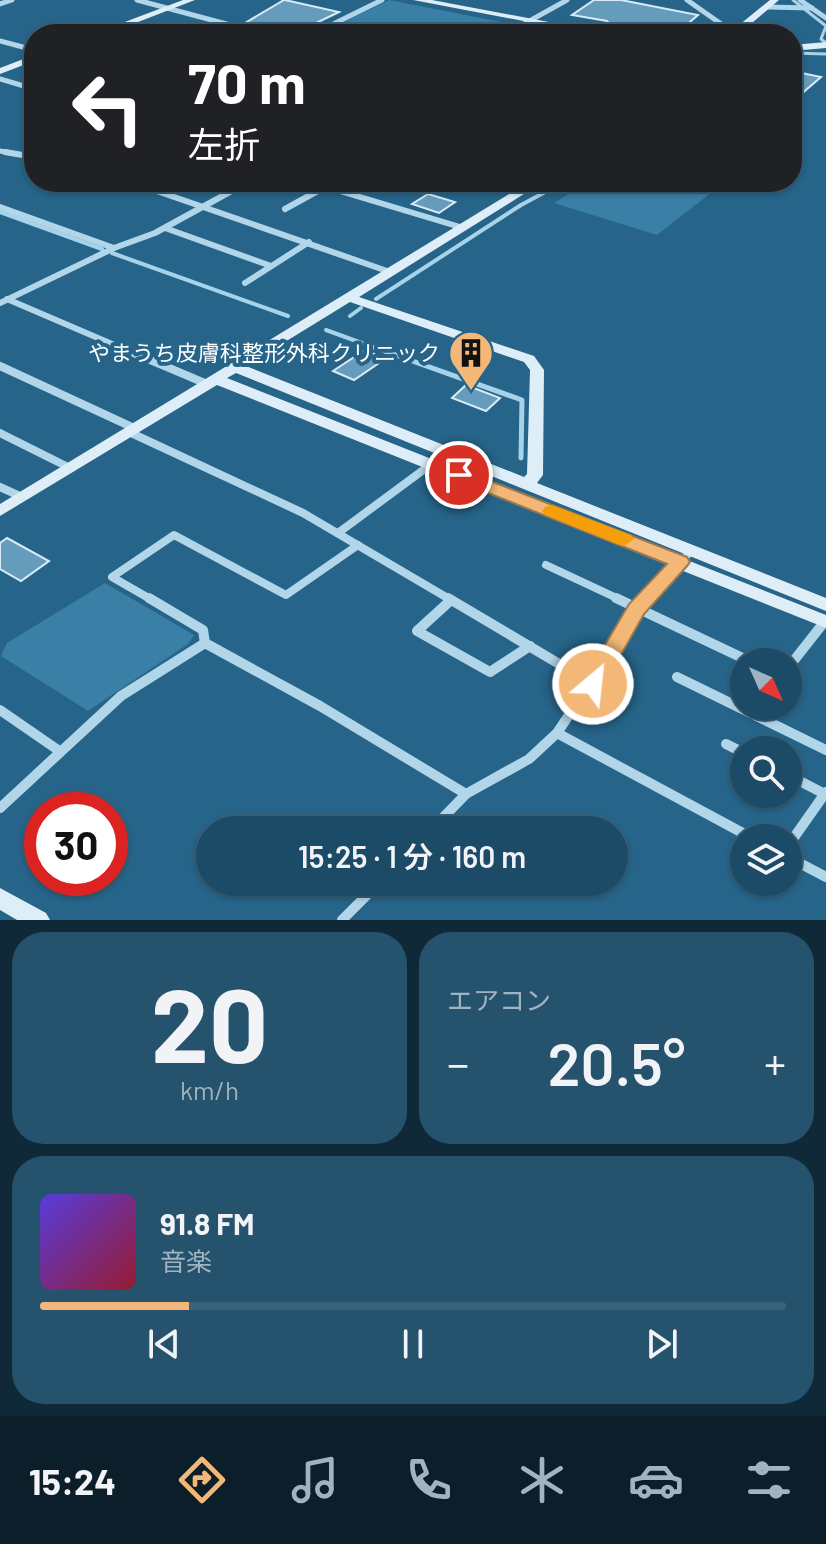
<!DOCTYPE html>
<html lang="ja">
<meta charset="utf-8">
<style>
body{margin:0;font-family:Barlow,"Noto Sans JP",sans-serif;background:#25526d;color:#f1f3f6;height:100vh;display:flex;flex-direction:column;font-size:30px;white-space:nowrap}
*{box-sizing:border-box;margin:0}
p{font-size:26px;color:#a0b3c0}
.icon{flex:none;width:44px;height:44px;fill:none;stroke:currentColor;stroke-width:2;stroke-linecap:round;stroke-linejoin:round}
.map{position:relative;height:920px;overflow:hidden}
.panel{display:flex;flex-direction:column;gap:12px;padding:12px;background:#0f2939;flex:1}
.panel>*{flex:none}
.guide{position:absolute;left:24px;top:24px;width:778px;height:168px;border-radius:32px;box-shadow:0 2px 6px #0004,0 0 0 2px #3a637b;background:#202124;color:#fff;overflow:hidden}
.needle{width:52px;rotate:135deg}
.fabs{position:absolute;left:730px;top:648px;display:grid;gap:16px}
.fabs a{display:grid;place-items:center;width:72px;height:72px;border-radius:50%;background:#1c4b67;box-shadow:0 2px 6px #0004,0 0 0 2px #3a637b;font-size:40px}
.speed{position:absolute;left:24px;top:792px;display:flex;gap:16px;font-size:40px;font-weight:700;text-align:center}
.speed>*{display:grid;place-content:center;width:104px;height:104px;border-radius:50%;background:#1c4b67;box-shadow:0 2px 6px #0004,0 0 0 2px #3a637b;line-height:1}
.speed .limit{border:12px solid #d22;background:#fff;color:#111}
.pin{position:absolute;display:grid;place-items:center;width:68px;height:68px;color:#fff;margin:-34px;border:4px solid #fff;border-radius:50%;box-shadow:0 2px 8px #0007}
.me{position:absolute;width:88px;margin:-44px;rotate:28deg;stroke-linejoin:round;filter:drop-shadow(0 0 6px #0008)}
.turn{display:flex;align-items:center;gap:28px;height:168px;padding:0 32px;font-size:36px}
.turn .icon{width:104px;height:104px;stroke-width:2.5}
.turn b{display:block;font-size:56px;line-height:68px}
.big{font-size:60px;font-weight:600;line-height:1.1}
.panel .widget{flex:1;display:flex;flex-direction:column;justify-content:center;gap:12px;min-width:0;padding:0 28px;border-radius:32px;background:#25526d}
.panel .dial{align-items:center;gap:0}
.dial b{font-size:104px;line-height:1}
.song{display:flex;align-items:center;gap:24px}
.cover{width:96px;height:96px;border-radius:12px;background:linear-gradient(135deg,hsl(250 70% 55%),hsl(350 70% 35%))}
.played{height:8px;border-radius:4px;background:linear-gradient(90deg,#f3b877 20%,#3a637b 20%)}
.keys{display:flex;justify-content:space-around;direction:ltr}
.heat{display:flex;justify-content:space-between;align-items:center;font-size:44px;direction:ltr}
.panel .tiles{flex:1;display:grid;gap:12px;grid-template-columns:1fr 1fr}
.widget:last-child{grid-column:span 2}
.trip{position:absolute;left:196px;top:816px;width:432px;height:80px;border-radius:40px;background:#1c4b67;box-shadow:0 2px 6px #0004,0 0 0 2px #3a637b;font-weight:600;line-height:80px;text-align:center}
.menu{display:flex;height:128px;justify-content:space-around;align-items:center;background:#0b1e29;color:#a0b3c0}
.menu .icon{width:56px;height:56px}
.menu .active{color:#f3b877}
.menu b{font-size:36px;color:#f1f3f6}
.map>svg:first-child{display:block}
.green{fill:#3a7fa6}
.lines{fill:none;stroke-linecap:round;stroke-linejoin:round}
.stream-far2{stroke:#a7d3ea;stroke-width:3}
.stream-far1{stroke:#a7d3ea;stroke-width:4}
.stream{stroke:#a7d3ea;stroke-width:5}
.building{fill:#669cbb;stroke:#d7ebf7;stroke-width:2}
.street-far3{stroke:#b2d6e9;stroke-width:5}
.street-far2{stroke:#b2d6e9;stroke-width:6}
.street-far1{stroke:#b2d6e9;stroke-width:8}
.street{stroke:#b2d6e9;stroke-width:10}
.secondary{fill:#ddeef8;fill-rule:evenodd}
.route{fill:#f3b877;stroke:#9e784d;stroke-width:2}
.slow{fill:#f59e0b}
.labels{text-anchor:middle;stroke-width:8;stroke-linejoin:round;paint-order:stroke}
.poi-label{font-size:22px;fill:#fff;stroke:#266489;text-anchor:end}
</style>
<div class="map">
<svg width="826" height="920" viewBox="0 0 826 920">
<rect width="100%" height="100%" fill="#266489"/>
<g class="green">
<polygon points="389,0 517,25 500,34 320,34"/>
<polygon points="587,182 725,182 657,235 554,203"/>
<polygon points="105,583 194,635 188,644 88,711 1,656 7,643"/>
</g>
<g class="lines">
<g class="stream-far2">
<polyline points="793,0 826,26 821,39 826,43"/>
<polyline points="792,53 826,54"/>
</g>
<g class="stream-far1">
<polyline points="0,212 102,249"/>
<polyline points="112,253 288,316"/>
<polyline points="376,299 521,205 564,182"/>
<polyline points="350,316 361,308"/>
<polyline points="326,330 381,350"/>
</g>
<polyline class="stream" points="376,348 522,400 521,458"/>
</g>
<g class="building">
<polygon points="284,0 285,0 339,12 310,26 286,23 271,29 245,23"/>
<polygon points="594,0 621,0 698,15 676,34 612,27 607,21 572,15"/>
<polygon points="792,71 821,77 792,102"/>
<polygon points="428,194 455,202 439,213 412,204"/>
<polygon points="365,350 385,359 354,380 333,371"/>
<polygon points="466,385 500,398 486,411 452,398"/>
<polygon points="7,538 49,561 21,581 0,569 0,543"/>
</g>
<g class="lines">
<g class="street-far3">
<polyline points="137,0 264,34"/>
<polyline points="687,0 734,33"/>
<polyline points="800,0 826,18"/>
<polyline points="0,4 12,0"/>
<polyline points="767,7 812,8"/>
<polyline points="313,34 382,0"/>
<polyline points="506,34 567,0"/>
<polyline points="0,41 34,50"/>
<polyline points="0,79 34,89"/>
<polyline points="0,151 17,154"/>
</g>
<g class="street-far2">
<polyline points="5,152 34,157"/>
<polyline points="131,182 390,272"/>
<polyline points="310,182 460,227"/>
<polyline points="499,182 524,189"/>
<polyline points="0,207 114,248"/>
<polyline points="285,209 325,187"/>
<polyline points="165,228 271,266"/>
<polyline points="245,283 309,242"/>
<polyline points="7,299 126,350"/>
<polyline points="0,303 114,248 155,233 248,182"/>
</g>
<g class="street-far1">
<polyline points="122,348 207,384"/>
<polyline points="0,366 134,428"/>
<polyline points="129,432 303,513 451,600"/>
<polyline points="0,433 70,468"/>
<polyline points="0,487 22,497"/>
<polyline points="338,533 445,454"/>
<polyline points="546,565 621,600"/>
<polyline points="152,600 112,577 174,535 286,595 358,545"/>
<polyline points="645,600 690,552"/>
</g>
<g class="street">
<polyline points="149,598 203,630 205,643 320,706 466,794"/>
<polyline points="448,598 593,684"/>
<polyline points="616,598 751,662"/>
<polyline points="451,600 417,631 490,672 530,646"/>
<polyline points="788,668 825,621"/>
<polyline points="677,677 826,750"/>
<polyline points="0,710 58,750"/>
<polyline points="557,733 752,838"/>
<polyline points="726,744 744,753"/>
<polyline points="788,775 825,794"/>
<polyline points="0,808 121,696 205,643"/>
<polyline points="431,830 466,794 529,759 557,733 647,598"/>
<polyline points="788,846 826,792"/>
<polyline points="788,857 826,877"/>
<polyline points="342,920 380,882"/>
</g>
<g class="secondary">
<polygon points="183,0 195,0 107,34 93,34"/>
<polygon points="413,0 432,0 612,34 592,34"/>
<polygon points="770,0 779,0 739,34 728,34"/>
<polygon points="826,42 826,48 792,51 792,45"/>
<polygon points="34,55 34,61 0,74 0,68"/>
<path d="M 529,182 L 543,182 L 359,297 L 534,356 L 544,370 L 543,475 L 537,483 L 826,598 L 826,611 L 236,373 L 227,378 L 826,615 L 826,628 L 217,385 L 0,516 L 0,504 ZM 350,302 L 524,362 L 530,370 L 527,474 L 524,477 L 246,366 Z"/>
<polygon points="0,888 46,913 50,920 17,920 0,910"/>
</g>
</g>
<polygon class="route" points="459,469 687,557 690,562 687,566 644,614 601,690 593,692 582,684 629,604 667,564 453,479 453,471"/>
<polygon class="slow" points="552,505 631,535 634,539 624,546 617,544 545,515 542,511 545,507"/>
<defs>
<g id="building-pin" transform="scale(2.3)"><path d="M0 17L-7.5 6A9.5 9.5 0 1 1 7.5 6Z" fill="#f3b877" stroke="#266489"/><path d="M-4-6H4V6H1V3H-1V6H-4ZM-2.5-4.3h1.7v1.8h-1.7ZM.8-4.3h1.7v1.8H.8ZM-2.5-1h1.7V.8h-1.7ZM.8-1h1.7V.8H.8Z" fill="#111"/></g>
</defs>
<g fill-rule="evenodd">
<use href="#building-pin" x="471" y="353"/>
</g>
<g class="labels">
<g class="poi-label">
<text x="440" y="361">やまうち皮膚科整形外科クリニック</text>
</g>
</g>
</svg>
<div class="fabs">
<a><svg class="needle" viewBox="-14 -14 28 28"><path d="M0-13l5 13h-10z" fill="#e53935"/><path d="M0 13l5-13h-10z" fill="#a0b3c0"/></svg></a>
<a><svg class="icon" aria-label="search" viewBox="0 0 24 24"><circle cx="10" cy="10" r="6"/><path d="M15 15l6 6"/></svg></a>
<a><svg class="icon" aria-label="layers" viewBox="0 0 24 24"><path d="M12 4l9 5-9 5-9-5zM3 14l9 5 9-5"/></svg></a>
</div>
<div class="speed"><div class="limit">30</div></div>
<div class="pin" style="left:459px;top:475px;background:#d93025"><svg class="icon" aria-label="arrive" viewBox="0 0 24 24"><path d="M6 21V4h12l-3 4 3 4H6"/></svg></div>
<svg class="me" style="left:593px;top:684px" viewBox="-20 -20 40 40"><circle r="17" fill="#f3b877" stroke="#fff" stroke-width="3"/><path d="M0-11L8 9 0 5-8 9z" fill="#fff"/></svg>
<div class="trip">15:25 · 1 分 · 160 m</div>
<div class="guide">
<div class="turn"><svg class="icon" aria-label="left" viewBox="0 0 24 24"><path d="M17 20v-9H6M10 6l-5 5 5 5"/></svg><div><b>70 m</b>左折</div></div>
</div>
</div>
<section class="panel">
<div class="tiles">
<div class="widget dial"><b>20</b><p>km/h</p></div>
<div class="widget"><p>エアコン</p>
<div class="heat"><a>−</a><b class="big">20.5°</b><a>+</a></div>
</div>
<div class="widget">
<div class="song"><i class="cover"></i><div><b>91.8 FM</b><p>音楽</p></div></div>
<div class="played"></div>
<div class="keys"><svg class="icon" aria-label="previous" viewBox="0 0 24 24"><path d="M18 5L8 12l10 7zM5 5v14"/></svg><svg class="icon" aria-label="pause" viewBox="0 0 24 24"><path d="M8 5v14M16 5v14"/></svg><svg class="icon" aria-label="next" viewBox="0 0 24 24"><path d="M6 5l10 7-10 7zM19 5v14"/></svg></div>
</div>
</div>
</section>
<nav class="menu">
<b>15:24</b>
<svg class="icon active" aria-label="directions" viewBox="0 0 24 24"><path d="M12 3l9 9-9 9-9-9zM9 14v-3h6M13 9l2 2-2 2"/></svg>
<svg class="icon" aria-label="music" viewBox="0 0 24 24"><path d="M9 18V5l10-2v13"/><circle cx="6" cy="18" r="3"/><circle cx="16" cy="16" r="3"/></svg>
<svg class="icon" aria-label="phone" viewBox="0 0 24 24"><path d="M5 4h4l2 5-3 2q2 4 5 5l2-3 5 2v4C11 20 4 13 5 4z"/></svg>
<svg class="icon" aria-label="climate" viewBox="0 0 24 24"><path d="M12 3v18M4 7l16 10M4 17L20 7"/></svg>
<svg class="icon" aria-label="car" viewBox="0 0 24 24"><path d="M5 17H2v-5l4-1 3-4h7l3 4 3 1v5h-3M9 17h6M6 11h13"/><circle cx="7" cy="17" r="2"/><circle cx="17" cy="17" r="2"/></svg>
<svg class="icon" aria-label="filters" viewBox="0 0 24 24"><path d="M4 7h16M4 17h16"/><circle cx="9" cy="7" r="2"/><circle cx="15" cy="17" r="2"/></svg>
</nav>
